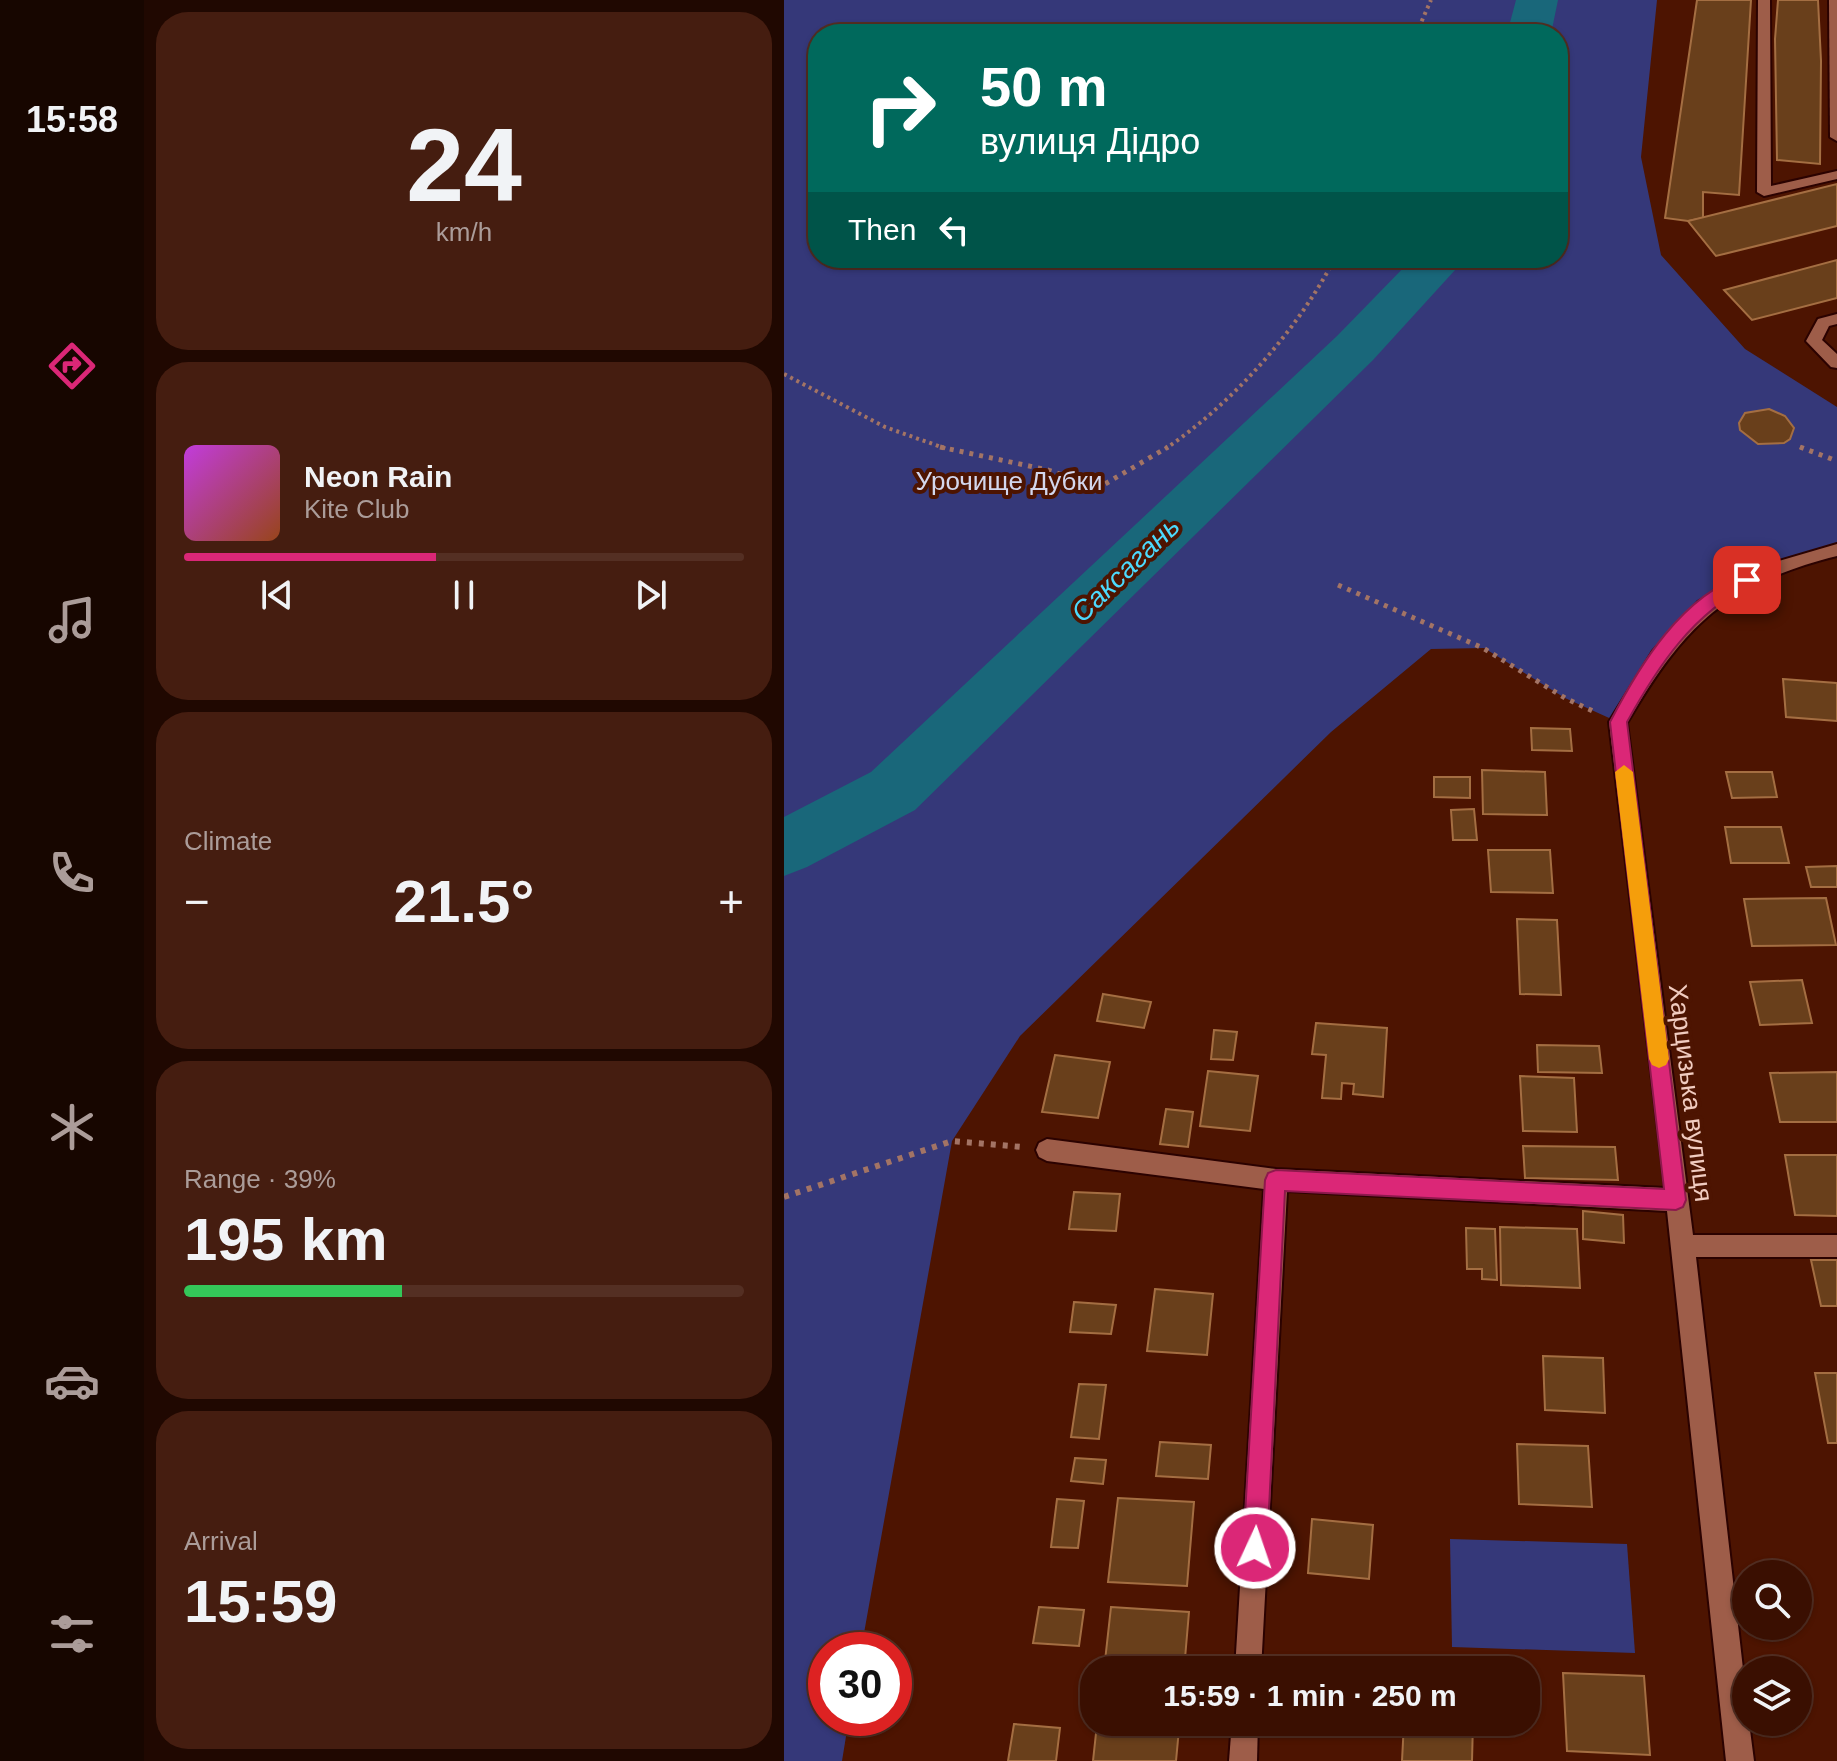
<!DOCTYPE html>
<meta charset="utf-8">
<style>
body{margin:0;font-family:Arial,sans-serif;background:#451d10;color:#f1f3f6;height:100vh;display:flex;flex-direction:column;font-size:30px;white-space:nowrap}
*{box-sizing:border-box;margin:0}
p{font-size:26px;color:#ab9c99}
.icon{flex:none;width:44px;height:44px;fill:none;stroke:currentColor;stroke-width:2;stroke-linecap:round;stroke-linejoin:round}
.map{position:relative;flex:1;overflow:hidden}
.panel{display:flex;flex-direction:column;gap:12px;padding:12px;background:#200801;width:640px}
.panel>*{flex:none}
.guide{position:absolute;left:24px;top:24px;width:760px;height:244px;border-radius:32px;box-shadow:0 2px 6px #0004,0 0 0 2px #542f23;background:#00695c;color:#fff;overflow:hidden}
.tools{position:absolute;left:948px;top:1560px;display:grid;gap:16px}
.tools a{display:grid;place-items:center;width:80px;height:80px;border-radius:50%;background:#3a0f01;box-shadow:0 2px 6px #0004,0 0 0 2px #542f23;font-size:40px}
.speed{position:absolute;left:24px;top:1632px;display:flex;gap:16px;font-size:40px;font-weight:700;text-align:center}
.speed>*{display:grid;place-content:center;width:104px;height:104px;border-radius:50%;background:#3a0f01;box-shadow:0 2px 6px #0004,0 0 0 2px #542f23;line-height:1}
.speed .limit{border:12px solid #d22;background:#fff;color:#111}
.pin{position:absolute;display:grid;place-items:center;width:68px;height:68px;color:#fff;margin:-34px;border-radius:16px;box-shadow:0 4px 12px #0006}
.me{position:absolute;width:88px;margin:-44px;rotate:3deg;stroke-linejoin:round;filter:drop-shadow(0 0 6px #0008)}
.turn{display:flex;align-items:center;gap:28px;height:168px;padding:0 40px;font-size:36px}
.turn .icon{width:104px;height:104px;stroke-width:2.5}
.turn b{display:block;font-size:56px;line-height:68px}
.then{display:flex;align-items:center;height:76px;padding:0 40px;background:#0003;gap:16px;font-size:30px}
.big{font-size:60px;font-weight:700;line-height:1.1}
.panel .widget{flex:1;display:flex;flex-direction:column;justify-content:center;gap:12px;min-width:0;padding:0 28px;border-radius:32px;background:#451d10}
.panel .dial{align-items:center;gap:0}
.dial b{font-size:104px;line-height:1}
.song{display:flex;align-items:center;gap:24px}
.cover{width:96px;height:96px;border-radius:12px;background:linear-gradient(135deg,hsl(290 70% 55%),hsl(20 70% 35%))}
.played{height:8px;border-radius:4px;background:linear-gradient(90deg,#db2777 45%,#542f23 45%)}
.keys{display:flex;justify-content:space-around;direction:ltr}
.heat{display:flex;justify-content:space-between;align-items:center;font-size:44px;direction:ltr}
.charge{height:12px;border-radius:6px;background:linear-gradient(90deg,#34c759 39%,#542f23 0)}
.trip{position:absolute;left:296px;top:1656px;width:460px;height:80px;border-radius:32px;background:#3a0f01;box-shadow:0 2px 6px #0004,0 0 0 2px #542f23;font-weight:700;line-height:80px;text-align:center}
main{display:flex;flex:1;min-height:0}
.dock{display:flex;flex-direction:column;width:144px;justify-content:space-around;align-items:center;background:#170600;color:#ab9c99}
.dock .icon{width:56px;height:56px}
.dock .current{color:#db2777}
.dock b{font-size:36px;color:#f1f3f6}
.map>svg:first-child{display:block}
.green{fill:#353879;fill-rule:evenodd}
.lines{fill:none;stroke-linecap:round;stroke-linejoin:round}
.river{fill:#19677a;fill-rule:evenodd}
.building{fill:#693f1b;stroke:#a46e42;stroke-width:2}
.minor-casing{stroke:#2b0200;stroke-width:4}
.path-far2{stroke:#a37465;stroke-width:4;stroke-dasharray:3 4;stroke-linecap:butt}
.path-far1{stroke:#a37465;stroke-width:5;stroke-dasharray:4 6;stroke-linecap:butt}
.path{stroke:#a37465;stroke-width:6;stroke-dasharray:5 7;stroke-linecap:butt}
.minor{fill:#9e5d49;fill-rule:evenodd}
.route{fill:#db2777;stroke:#8e194d;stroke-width:2}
.slow{fill:#f59e0b}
.labels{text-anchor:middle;stroke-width:8;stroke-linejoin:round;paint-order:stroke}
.park-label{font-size:26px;fill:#d3d7ee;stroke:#4d1401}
.street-label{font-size:26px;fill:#f1ccc0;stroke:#4d1401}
.water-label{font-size:28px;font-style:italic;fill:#4cd9fc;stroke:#4d1401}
</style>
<main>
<nav class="dock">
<b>15:58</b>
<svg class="icon current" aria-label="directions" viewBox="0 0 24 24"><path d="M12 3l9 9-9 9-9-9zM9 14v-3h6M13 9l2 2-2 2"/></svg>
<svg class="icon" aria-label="music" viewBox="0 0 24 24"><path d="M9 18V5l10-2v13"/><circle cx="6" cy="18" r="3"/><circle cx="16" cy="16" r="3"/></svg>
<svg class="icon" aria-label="phone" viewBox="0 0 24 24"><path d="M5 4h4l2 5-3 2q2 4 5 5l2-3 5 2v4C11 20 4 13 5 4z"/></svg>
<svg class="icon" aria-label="climate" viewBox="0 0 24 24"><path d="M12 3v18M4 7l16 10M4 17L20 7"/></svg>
<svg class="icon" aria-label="car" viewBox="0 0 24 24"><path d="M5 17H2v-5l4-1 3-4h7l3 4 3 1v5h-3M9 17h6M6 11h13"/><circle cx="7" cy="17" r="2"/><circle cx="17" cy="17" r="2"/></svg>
<svg class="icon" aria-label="filters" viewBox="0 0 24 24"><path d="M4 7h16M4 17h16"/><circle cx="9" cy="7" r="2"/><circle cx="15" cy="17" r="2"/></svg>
</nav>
<section class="panel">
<div class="widget dial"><b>24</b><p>km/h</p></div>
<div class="widget">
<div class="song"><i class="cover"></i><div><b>Neon Rain</b><p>Kite Club</p></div></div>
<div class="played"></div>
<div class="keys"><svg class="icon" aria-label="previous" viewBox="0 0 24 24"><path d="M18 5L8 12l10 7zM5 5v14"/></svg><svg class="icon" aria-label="pause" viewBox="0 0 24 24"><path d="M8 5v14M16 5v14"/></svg><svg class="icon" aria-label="next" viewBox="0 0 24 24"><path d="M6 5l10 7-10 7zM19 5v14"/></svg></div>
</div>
<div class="widget"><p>Climate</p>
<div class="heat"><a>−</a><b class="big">21.5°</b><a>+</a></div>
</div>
<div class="widget"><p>Range · 39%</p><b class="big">195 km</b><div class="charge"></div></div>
<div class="widget"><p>Arrival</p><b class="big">15:59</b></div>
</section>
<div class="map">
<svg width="1053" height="1761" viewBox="0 0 1053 1761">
<rect width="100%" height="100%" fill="#4d1401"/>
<g class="green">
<path d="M 0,0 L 873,0 L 857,157 L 877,255 L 961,349 L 1053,407 L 1053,550 L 1004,562 L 909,615 L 834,722 L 781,698 L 700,648 L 647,649 L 547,732 L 236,1036 L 168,1141 L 77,1650 L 42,1650 L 42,1718 L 65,1718 L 58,1761 L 0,1761 ZM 34,34 L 774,34 L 774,258 L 34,258 Z"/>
<polygon points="666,1539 843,1544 851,1653 668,1647"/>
</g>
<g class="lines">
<g class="river">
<polygon points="732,0 774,0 767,34 723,34"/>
<polygon points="629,258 682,258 589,360 131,810 23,867 0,876 0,817 87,772 553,336"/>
</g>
</g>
<g class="building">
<polygon points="913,0 967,0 955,195 919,192 919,218 904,221 881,218"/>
<polygon points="994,0 1034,0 1037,61 1036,164 993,160 991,39"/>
<polygon points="1053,184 1053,226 932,256 904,221"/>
<polygon points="1053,260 1053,298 968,320 940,290"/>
<polygon points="985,409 1001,416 1010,428 1006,439 1000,443 974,444 956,430 955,423 961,413"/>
<polygon points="999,679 1053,683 1053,721 1002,717"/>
<polygon points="747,728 786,729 788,751 748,750"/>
<polygon points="698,770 761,772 763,815 699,814"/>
<polygon points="942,772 988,772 993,797 948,798"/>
<polygon points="650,777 686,777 686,798 650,797"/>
<polygon points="690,809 693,840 669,840 667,810"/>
<polygon points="941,827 997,827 1005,863 947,863"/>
<polygon points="704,850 766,850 769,893 707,892"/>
<polygon points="1053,866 1053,887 1027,887 1022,867"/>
<polygon points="1042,898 1052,945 968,946 960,899"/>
<polygon points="733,919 773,920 777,995 736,994"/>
<polygon points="1018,980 1028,1023 976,1025 966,982"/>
<polygon points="319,994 367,1002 360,1028 313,1021"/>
<polygon points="532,1023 603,1028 599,1097 569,1094 570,1084 558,1083 557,1099 538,1098 542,1055 528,1054"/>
<polygon points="430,1030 453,1032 449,1060 427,1059"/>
<polygon points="753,1045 815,1046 818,1073 754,1072"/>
<polygon points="271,1055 326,1062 314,1118 258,1112"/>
<polygon points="424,1071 474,1076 466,1131 416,1126"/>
<polygon points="1053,1072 1053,1122 996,1122 986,1073"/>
<polygon points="736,1076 790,1078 793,1132 739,1131"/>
<polygon points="382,1109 409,1112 404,1147 376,1144"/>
<polygon points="739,1146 831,1147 834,1180 741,1178"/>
<polygon points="1001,1155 1053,1155 1053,1216 1011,1215"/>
<polygon points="290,1192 336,1194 332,1231 285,1229"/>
<polygon points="799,1211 839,1215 840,1243 799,1239"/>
<polygon points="716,1227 793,1229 796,1288 717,1285"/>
<polygon points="682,1228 711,1229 713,1280 698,1279 698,1269 683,1269"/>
<polygon points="1027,1260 1053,1260 1053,1306 1037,1306"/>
<polygon points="371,1289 429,1294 423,1355 363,1351"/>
<polygon points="290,1302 332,1305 327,1334 286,1332"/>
<polygon points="759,1356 819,1358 821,1413 761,1410"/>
<polygon points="1031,1373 1053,1373 1053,1443 1044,1443"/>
<polygon points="295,1384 322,1385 315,1439 287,1437"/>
<polygon points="376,1442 427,1445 424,1479 372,1476"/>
<polygon points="733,1444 804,1446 808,1507 735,1504"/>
<polygon points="291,1458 322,1460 319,1484 287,1481"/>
<polygon points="334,1498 410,1502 403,1586 324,1582"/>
<polygon points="273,1499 300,1501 294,1548 267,1547"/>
<polygon points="528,1519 589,1525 585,1579 524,1573"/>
<polygon points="255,1607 300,1610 295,1646 249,1643"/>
<polygon points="327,1607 405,1612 400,1670 320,1670"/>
<polygon points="779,1673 860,1676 866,1755 783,1751"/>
<polygon points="620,1722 689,1722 688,1761 618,1761"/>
<polygon points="230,1724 276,1728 272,1761 224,1761"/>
<polygon points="313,1724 395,1729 392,1761 309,1761"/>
</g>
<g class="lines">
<g class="minor-casing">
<g id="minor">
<polygon points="974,0 986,0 987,186 1053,171 1053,179 980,196 973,192"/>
<polygon points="1045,0 1053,0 1053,141 1046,137"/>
<polygon points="1053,314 1053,324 1045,326 1038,340 1053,354 1053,368 1047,367 1022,341 1034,319"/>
<path d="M 1053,544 L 1053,556 C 942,584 900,625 843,723 L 909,1235 L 1053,1235 L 1053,1257 L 912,1257 L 962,1695 L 962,1722 L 965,1722 L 970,1761 L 942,1761 L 883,1211 L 503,1191 L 477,1670 L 451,1670 L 480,1189 L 263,1161 L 255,1157 L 252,1150 L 255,1143 L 263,1139 L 492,1169 L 881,1188 L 825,722 L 869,651 L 914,602 L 971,568 Z"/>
<polygon points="448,1722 474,1722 473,1761 445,1761"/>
</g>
</g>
<g class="path-far2">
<polyline points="632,34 647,0"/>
<polyline points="0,374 101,427 163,449"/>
<polyline points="1016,447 1021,449"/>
<path d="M 381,449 C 449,403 513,331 551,258"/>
</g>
<g class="path-far1">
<polyline points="156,447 264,470 298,482 321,484 384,447"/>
<polyline points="1016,447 1053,461"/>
<polyline points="554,585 699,648 781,698 811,712"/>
</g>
<polyline class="path" points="0,1197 168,1141 238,1147"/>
<use href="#minor" class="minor"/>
</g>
<path class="route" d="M 963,574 L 968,576 L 968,584 C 909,613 874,666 843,722 L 902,1200 L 899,1207 L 892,1210 L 501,1191 L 483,1548 L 479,1556 L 471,1559 L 463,1556 L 459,1548 L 481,1180 L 484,1173 L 492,1170 L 880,1189 L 826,722 C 855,666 898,594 963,574 Z"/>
<polygon class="slow" points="840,765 849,772 885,1059 882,1065 875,1068 868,1065 865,1059 831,772"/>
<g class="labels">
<g class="park-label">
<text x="225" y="490">Урочище Дубки</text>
</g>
<g class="street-label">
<text transform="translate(907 1093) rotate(83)" y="9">Харцизька вулиця</text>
</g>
<g class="water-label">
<text transform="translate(341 569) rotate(-44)" y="10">Саксагань</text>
</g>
</g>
</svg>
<div class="tools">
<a><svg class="icon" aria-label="search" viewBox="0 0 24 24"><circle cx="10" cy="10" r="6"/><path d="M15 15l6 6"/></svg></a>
<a><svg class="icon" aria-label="layers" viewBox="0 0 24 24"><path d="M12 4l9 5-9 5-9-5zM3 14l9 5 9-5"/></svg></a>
</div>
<div class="speed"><div class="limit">30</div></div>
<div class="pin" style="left:963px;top:580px;background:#d93025"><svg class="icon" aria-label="arrive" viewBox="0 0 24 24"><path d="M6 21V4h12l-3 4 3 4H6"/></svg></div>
<svg class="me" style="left:471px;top:1548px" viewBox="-20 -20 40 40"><circle r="17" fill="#db2777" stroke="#fff" stroke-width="3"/><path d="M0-11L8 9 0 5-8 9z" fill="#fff"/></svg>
<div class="trip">15:59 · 1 min · 250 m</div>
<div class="guide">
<div class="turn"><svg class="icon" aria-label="right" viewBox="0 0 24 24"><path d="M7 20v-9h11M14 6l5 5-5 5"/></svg><div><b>50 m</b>вулиця Дідро</div></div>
<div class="then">Then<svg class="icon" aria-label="left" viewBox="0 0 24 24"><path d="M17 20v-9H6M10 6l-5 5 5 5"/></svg></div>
</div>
</div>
</main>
